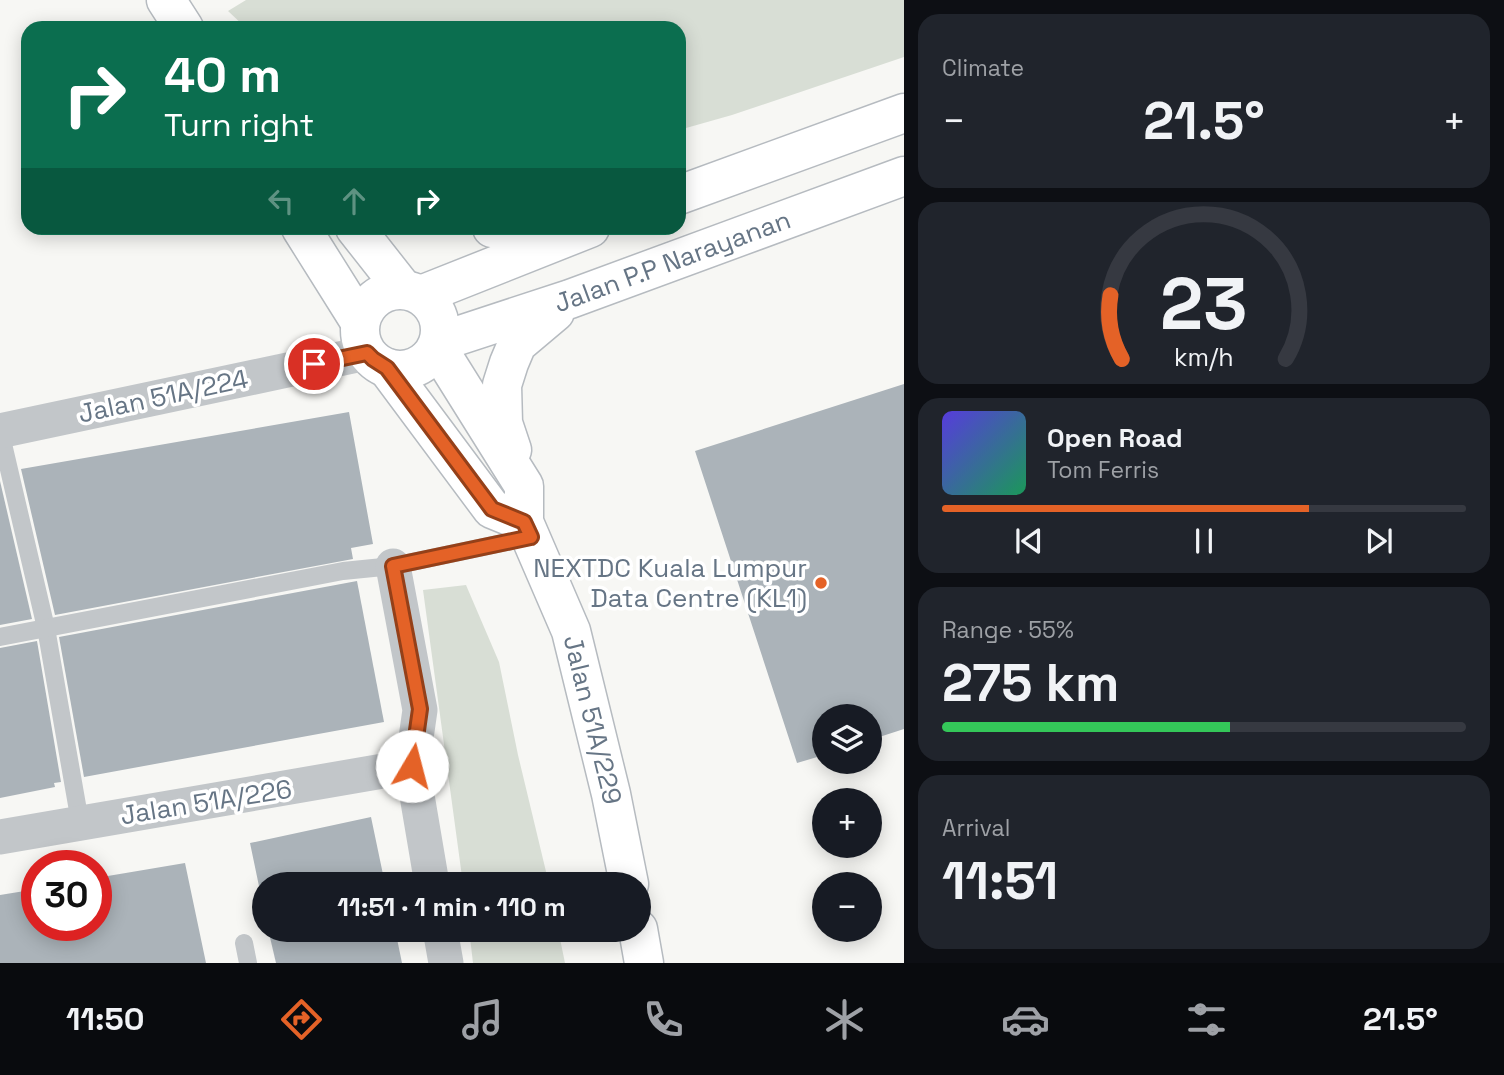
<!DOCTYPE html>
<meta charset="utf-8">
<style>
body{margin:0;font-family:"Space Grotesk",sans-serif;background:#20242c;color:#f1f3f6;height:100vh;display:flex;flex-direction:column;font-size:26px;white-space:nowrap}
*{box-sizing:border-box;margin:0}
p{font-size:23px;color:#9ea1a6}
.icon{flex:none;width:38px;height:38px;fill:none;stroke:currentColor;stroke-width:2;stroke-linecap:round;stroke-linejoin:round}
.map{position:relative;flex:1;overflow:hidden}
.drawer{display:flex;flex-direction:column;gap:14px;padding:14px;background:#0d0f14;width:600px}
.drawer>*{flex:none}
.top-card{position:absolute;left:21px;top:21px;width:665px;height:214px;border-radius:21px;box-shadow:0 4px 18px #0003;background:#0b6e4f;color:#fff;overflow:hidden}
.controls{position:absolute;left:812px;top:704px;display:grid;gap:14px}
.controls a{display:grid;place-items:center;width:70px;height:70px;border-radius:50%;background:#171b24;box-shadow:0 4px 18px #0003;font-size:35px}
.speed{position:absolute;left:21px;top:850px;display:flex;gap:14px;font-size:35px;font-weight:700;text-align:center}
.speed>*{display:grid;place-content:center;width:91px;height:91px;border-radius:50%;background:#171b24;box-shadow:0 4px 18px #0003;line-height:1}
.speed .limit{border:10px solid #d22;background:#fff;color:#111}
.pin{position:absolute;display:grid;place-items:center;width:60px;height:60px;color:#fff;margin:-30px;border:4px solid #fff;border-radius:50%;box-shadow:0 2px 7px #0007}
.me{position:absolute;width:77px;margin:-38px;rotate:8deg;stroke-linejoin:round;filter:drop-shadow(0 0 5px #0008)}
.turn{display:flex;align-items:center;gap:24px;height:147px;padding:0 28px;font-size:32px}
.turn .icon{width:91px;height:91px;stroke-width:2.5}
.turn b{display:block;font-size:49px;line-height:60px}
.lanes{display:flex;align-items:center;height:66px;padding:0 28px;background:#0003;justify-content:center;gap:35px;direction:ltr}
.lanes .off{opacity:.35}
.big{font-size:52px;font-weight:700;line-height:1.1}
.drawer .card{flex:1;display:flex;flex-direction:column;justify-content:center;gap:10px;min-width:0;padding:0 24px;border-radius:21px;background:#20242c}
.drawer .dial{align-items:center;gap:0}
.dial svg{height:182px;overflow:visible;fill:none;stroke:#363941;stroke-width:7;stroke-linecap:round;text-anchor:middle}
.dial text{fill:#f1f3f6;stroke:none}
.song{display:flex;align-items:center;gap:21px}
.cover{width:84px;height:84px;border-radius:10px;background:linear-gradient(135deg,hsl(250 70% 55%),hsl(150 70% 35%))}
.played{height:7px;border-radius:4px;background:linear-gradient(90deg,#e46227 70%,#363941 70%)}
.keys{display:flex;justify-content:space-around;direction:ltr}
.heat{display:flex;justify-content:space-between;align-items:center;font-size:38px;direction:ltr}
.charge{height:10px;border-radius:5px;background:linear-gradient(90deg,#34c759 55%,#363941 0)}
.trip{position:absolute;left:252px;top:872px;width:399px;height:70px;border-radius:35px;background:#171b24;box-shadow:0 4px 18px #0003;font-weight:700;line-height:70px;text-align:center}
.tab-bar{display:flex;height:112px;justify-content:space-around;align-items:center;background:#090b0e;color:#9ea1a6}
.tab-bar .icon{width:49px;height:49px}
.tab-bar .selected{color:#e46227}
.tab-bar b{font-size:32px;color:#f1f3f6}
main{display:flex;flex:1;min-height:0}
.map>svg:first-child{display:block}
.green{fill:#d8ded5}
.building{fill:#abb3b9}
.lines{fill:none;stroke-linecap:round;stroke-linejoin:round}
.secondary-casing{stroke:#b6bbc0;stroke-width:41}
.lane{stroke:#c2c6c9;stroke-width:18}
.street{stroke:#c2c6c9;stroke-width:35}
.secondary{stroke:#fff;stroke-width:38}
.route-casing{stroke:#944019;stroke-width:18}
.route{stroke:#e46227;stroke-width:12}
.poi-dot{fill:#e46227;stroke:#fff;stroke-width:2.5}
.labels{text-anchor:middle;stroke-width:7;stroke-linejoin:round;paint-order:stroke}
.street-label{font-size:26px;fill:#667585;stroke:#fff}
.poi-label{font-size:26px;fill:#667585;stroke:#fff;text-anchor:end}
</style>
<main>
<div class="map">
<svg width="904" height="963" viewBox="0 0 904 963">
<rect width="100%" height="100%" fill="#f7f7f4"/>
<g class="green">
<polygon points="246,0 904,0 904,57 732,115 679,130 679,28 246,28 228,11"/>
<polygon points="466,585 499,662 518,755 549,884 463,884 423,590"/>
<polygon points="469,929 558,929 565,963 473,963"/>
</g>
<g class="building">
<polygon points="904,384 904,729 870,740 870,716 824,716 824,755 797,763 695,451"/>
<polygon points="349,412 373,544 351,548 353,559 55,615 21,469"/>
<polygon points="0,481 32,619 0,625"/>
<polygon points="357,581 384,722 84,777 59,637"/>
<polygon points="37,641 61,782 54,783 55,787 0,798 0,648"/>
<polygon points="371,817 385,884 264,884 264,910 250,843"/>
<polygon points="185,863 206,963 0,963 0,895 37,889 37,926 96,926 96,878"/>
<polygon points="268,929 395,929 402,963 276,963"/>
</g>
<g class="lines">
<g class="secondary-casing">
<g id="secondary">
<polyline points="166,0 184,28"/>
<polyline points="679,195 904,113"/>
<polyline points="301,228 360,322"/>
<polyline points="355,228 403,289"/>
<polyline points="492,228 563,235"/>
<circle cx="400" cy="330" r="40"/>
<polyline points="421,295 590,228"/>
<path id="s1" d="M 439,342 L 570,299 L 904,176"/>
<path id="s2" d="M 437,347 L 524,486 L 524,522 L 571,631 L 611,794 L 629,884"/>
<polyline points="387,368 492,509 524,522"/>
<polyline points="512,450 503,423 502,385 509,363 517,344 555,312"/>
<polyline points="638,929 644,963"/>
</g>
</g>
<g class="lane">
<polyline points="0,431 46,628 80,822"/>
<polyline points="0,637 343,571 393,566 531,537"/>
<polyline points="244,943 248,963"/>
</g>
<g class="street">
<polyline points="0,431 367,353"/>
<polyline points="393,566 420,710 412,766 432,884"/>
<polyline points="0,837 412,766"/>
<polyline points="440,929 446,963"/>
</g>
<use href="#secondary" class="secondary"/>
</g>
<g class="lines">
<g class="route-casing">
<polyline id="route" points="314,364 367,353 373,359 387,368 492,509 524,522 531,537 393,566 420,709 412,766"/>
</g>
<use href="#route" class="route"/>
</g>
<circle class="poi-dot" cx="821" cy="583" r="7"/>
<g class="labels">
<g class="street-label">
<text dy="9" stroke="none"><textPath href="#s1" startOffset="247">Jalan P.P Narayanan</textPath></text>
<text transform="translate(163 396) rotate(-12)" y="9">Jalan 51A/224</text>
<text dy="9" stroke="none"><textPath href="#s2" startOffset="410">Jalan 51A/229</textPath></text>
<text transform="translate(206 802) rotate(-9)" y="9">Jalan 51A/226</text>
</g>
<g class="poi-label">
<text x="807" y="577">NEXTDC Kuala Lumpur<tspan x="807" dy="30">Data Centre (KL1)</tspan></text>
</g>
</g>
</svg>
<div class="controls">
<a><svg class="icon" aria-label="layers" viewBox="0 0 24 24"><path d="M12 4l9 5-9 5-9-5zM3 14l9 5 9-5"/></svg></a>
<a>+</a>
<a>−</a>
</div>
<div class="speed"><div class="limit">30</div></div>
<div class="pin" style="left:314px;top:364px;background:#d93025"><svg class="icon" aria-label="arrive" viewBox="0 0 24 24"><path d="M6 21V4h12l-3 4 3 4H6"/></svg></div>
<svg class="me" style="left:412px;top:766px" viewBox="-20 -20 40 40"><circle r="19" fill="#fff"/><path d="M0-13L10 11 0 6-10 11z" fill="#e46227"/></svg>
<div class="trip">11:51 · 1 min · 110 m</div>
<div class="top-card">
<div class="turn"><svg class="icon" aria-label="right" viewBox="0 0 24 24"><path d="M7 20v-9h11M14 6l5 5-5 5"/></svg><div><b>40 m</b>Turn right</div></div>
<div class="lanes"><svg class="icon off" aria-label="left" viewBox="0 0 24 24"><path d="M17 20v-9H6M10 6l-5 5 5 5"/></svg><svg class="icon off" aria-label="ahead" viewBox="0 0 24 24"><path d="M12 20V5M6 11l6-6 6 6"/></svg><svg class="icon" aria-label="right" viewBox="0 0 24 24"><path d="M7 20v-9h11M14 6l5 5-5 5"/></svg></div>
</div>
</div>
<section class="drawer">
<div class="card"><p>Climate</p>
<div class="heat"><a>−</a><b class="big">21.5°</b><a>+</a></div>
</div>
<div class="card dial"><svg viewBox="0 0 100 80">
<path d="M14 69A42 42 0 1 1 86 69"/>
<path d="M14 69A42 42 0 0 1 9 41" stroke="#e46227"/>
<text x="50" y="56" font-size="32" font-weight="700">23</text>
<text x="50" y="72" font-size="11">km/h</text>
</svg></div>
<div class="card">
<div class="song"><i class="cover"></i><div><b>Open Road</b><p>Tom Ferris</p></div></div>
<div class="played"></div>
<div class="keys"><svg class="icon" aria-label="previous" viewBox="0 0 24 24"><path d="M18 5L8 12l10 7zM5 5v14"/></svg><svg class="icon" aria-label="pause" viewBox="0 0 24 24"><path d="M8 5v14M16 5v14"/></svg><svg class="icon" aria-label="next" viewBox="0 0 24 24"><path d="M6 5l10 7-10 7zM19 5v14"/></svg></div>
</div>
<div class="card"><p>Range · 55%</p><b class="big">275 km</b><div class="charge"></div></div>
<div class="card"><p>Arrival</p><b class="big">11:51</b></div>
</section>
</main>
<nav class="tab-bar">
<b>11:50</b>
<svg class="icon selected" aria-label="directions" viewBox="0 0 24 24"><path d="M12 3l9 9-9 9-9-9zM9 14v-3h6M13 9l2 2-2 2"/></svg>
<svg class="icon" aria-label="music" viewBox="0 0 24 24"><path d="M9 18V5l10-2v13"/><circle cx="6" cy="18" r="3"/><circle cx="16" cy="16" r="3"/></svg>
<svg class="icon" aria-label="phone" viewBox="0 0 24 24"><path d="M5 4h4l2 5-3 2q2 4 5 5l2-3 5 2v4C11 20 4 13 5 4z"/></svg>
<svg class="icon" aria-label="climate" viewBox="0 0 24 24"><path d="M12 3v18M4 7l16 10M4 17L20 7"/></svg>
<svg class="icon" aria-label="car" viewBox="0 0 24 24"><path d="M5 17H2v-5l4-1 3-4h7l3 4 3 1v5h-3M9 17h6M6 11h13"/><circle cx="7" cy="17" r="2"/><circle cx="17" cy="17" r="2"/></svg>
<svg class="icon" aria-label="filters" viewBox="0 0 24 24"><path d="M4 7h16M4 17h16"/><circle cx="9" cy="7" r="2"/><circle cx="15" cy="17" r="2"/></svg>
<b>21.5°</b>
</nav>
